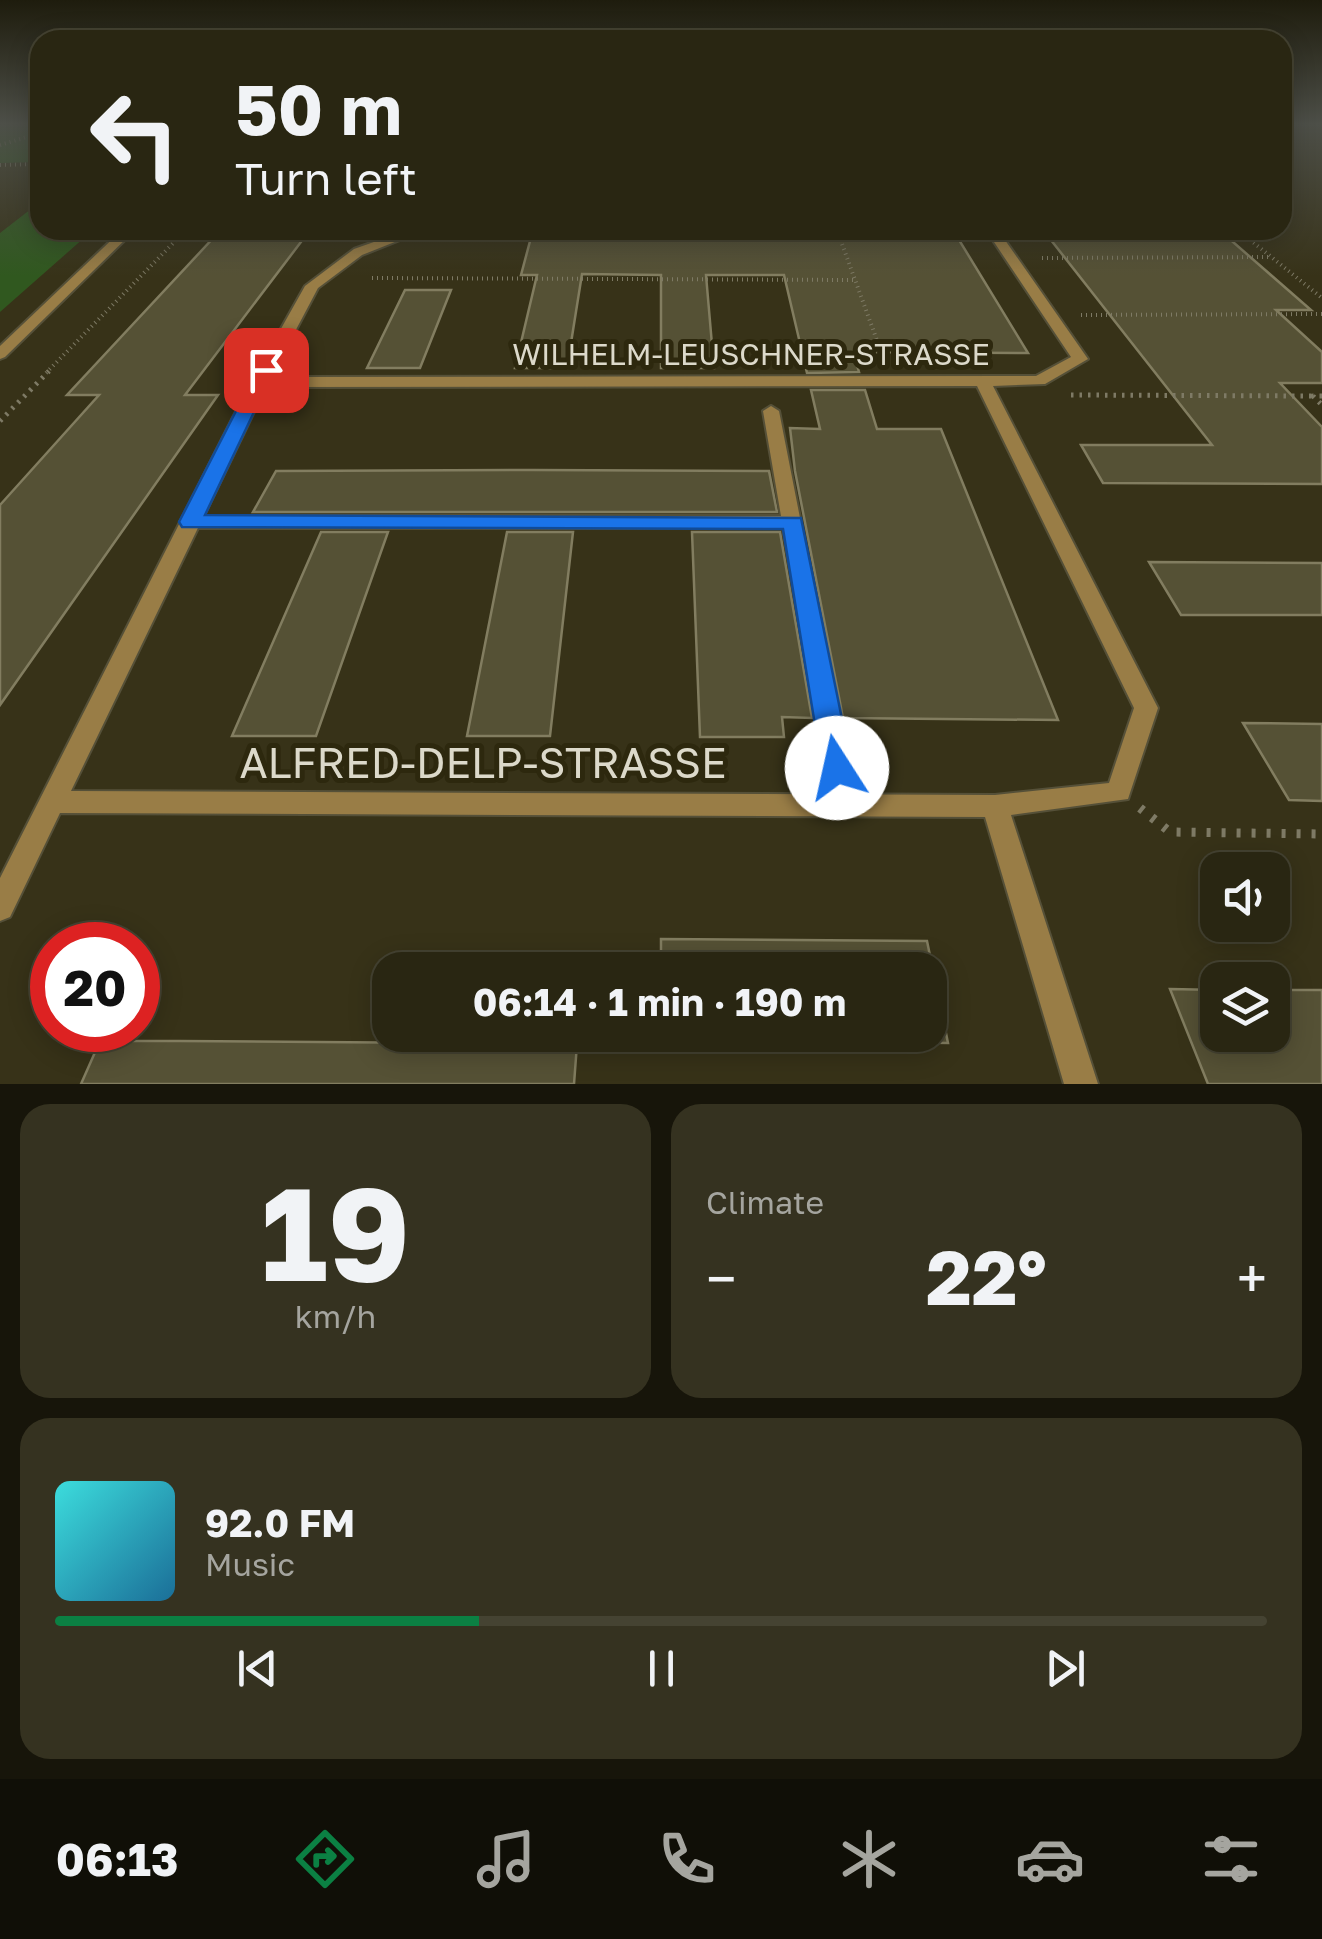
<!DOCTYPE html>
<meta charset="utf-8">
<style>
body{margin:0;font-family:"Golos Text",sans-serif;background:#353220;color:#f1f3f6;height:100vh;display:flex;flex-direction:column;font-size:38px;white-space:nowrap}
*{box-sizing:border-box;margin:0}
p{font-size:32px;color:#a5a59f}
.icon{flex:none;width:55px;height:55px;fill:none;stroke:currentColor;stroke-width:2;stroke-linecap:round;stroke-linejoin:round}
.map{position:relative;height:1084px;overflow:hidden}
.side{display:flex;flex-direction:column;gap:20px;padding:20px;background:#17150a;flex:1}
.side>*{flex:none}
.guide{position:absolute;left:30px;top:30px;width:1262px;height:210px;border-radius:30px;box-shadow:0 5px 25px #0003,0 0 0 2px #454332;background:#292612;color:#f1f3f6;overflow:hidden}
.controls{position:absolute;left:1200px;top:852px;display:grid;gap:20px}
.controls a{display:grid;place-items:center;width:90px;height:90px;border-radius:20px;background:#292612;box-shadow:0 5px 25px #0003,0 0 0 2px #454332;font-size:50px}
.speed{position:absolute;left:30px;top:922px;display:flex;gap:20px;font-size:50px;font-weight:700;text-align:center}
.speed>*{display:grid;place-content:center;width:130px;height:130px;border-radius:50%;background:#292612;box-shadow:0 5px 25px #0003,0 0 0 2px #454332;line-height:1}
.speed .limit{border:15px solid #d22;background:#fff;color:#111}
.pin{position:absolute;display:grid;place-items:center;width:85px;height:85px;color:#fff;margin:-42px;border-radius:20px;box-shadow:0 5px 15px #0006}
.me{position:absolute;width:110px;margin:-55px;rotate:350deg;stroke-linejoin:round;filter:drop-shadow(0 0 8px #0008)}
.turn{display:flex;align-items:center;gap:35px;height:210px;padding:0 40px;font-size:45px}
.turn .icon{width:130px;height:130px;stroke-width:2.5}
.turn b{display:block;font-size:70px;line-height:85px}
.big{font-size:75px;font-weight:700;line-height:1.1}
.side .tile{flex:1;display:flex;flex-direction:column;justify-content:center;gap:15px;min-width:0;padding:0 35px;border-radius:30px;background:#353220}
.side .dial{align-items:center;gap:0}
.dial b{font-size:130px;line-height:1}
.song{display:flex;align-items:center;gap:30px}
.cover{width:120px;height:120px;border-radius:15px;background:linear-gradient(135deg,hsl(180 70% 55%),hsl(200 70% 35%))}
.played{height:10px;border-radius:5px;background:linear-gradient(90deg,#0b8043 35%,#454332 35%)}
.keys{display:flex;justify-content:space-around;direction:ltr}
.heat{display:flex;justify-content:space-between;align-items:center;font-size:55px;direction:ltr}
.side .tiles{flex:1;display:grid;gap:20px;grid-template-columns:1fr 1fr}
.tile:last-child{grid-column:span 2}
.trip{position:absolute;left:372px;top:952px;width:575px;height:100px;border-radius:30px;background:#292612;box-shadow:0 5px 25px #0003,0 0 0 2px #454332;font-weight:700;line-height:100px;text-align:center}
.dock{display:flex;height:160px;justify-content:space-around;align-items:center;background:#100f07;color:#a5a59f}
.dock .icon{width:70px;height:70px}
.dock .active{color:#0b8043}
.dock b{font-size:45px;color:#f1f3f6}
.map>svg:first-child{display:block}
.green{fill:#30581f}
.building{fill:#555135;stroke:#827d60;stroke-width:2.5}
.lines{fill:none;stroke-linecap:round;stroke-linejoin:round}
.service-casing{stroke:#555038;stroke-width:4}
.minor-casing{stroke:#555038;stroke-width:4}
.tertiary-casing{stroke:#555038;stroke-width:4}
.path-far2{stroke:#7e7a65;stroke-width:4;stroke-dasharray:1 4;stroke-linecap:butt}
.path-far1{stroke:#7e7a65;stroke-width:5;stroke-dasharray:2.5 6;stroke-linecap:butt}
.path{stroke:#7e7a65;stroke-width:9;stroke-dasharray:4 11;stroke-linecap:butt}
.service{fill:#997d46;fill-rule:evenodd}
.minor{fill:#997d46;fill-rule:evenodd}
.tertiary{fill:#997d46;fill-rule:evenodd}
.route{fill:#1a73e8;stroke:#114b97;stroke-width:2.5}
.labels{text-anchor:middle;stroke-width:10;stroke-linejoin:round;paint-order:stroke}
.far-street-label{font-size:30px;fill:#dcd9ca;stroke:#2d280e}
.near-street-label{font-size:42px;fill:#dcd9ca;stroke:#2d280e}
</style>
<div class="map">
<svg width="1322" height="1084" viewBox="0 0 1322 1084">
<rect width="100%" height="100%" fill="#373218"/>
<g class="green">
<polygon points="0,125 40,125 40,162 0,163"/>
<polygon points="40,202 40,230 93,230 0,312 0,233"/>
</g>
<g class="building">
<polygon points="533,230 953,230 1028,353 853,352 859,372 807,373 784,275 706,275 714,368 661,368 661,275 582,274 567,368 515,368 537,275 521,275"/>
<polygon points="217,234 307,234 185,395 218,395 0,705 0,505 99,395 67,395"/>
<polygon points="1047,235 1225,235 1311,310 1276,310 1322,352 1322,383 1280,383 1322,427 1322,484 1103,483 1081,445 1212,445"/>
<polygon points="405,290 451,290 420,368 367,368"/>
<polygon points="811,390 865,390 877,429 941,429 1058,720 843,718 795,471 790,428 820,429"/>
<polygon points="534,470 769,471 777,512 253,512 276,471"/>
<polygon points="321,532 388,532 316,736 232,736"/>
<polygon points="507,532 573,532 550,736 467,736"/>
<polygon points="692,532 780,532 812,718 782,717 784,737 700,737"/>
<polygon points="1149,562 1322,563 1322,615 1181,615"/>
<polygon points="1243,723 1322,724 1322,801 1289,800"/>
<polygon points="661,939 927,941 948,1043 660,1040 660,1035 930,1035 930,970 661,970"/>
<polygon points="1170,989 1218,990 1218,1035 1272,1035 1272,990 1322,990 1322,1084 1208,1084"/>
<polygon points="100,1041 180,1041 577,1044 574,1084 81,1084"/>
</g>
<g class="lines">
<g class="service-casing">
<polygon id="service" points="771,406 779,411 856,803 852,811 843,814 834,811 830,803 783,528 190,528 180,522 190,516 781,516 763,411"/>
</g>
<g class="minor-casing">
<path id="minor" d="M 408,230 L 425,230 L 362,255 L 318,288 L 271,377 L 1036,376 L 1071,357 L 986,230 L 998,230 L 1088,359 L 1045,384 L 993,386 L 1158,708 L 1128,799 L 1011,815 L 1098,1084 L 1064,1084 L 985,817 L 60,813 L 10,917 L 0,921 L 0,878 L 251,382 L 305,286 L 354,249 ZM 977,386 L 1134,708 L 1109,783 L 995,795 L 71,791 L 266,387 Z"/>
</g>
<g class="tertiary-casing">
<polygon id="tertiary" points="122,230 135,230 5,357 0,359 0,346"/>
</g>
<g class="path-far2">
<polyline points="0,145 40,133"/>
<polyline points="0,165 40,164"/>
<polyline points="837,230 883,357"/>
<polyline points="1238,230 1322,298"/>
<polyline points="1042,258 1271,257"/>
<polyline points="372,278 855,280"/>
<polyline points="1081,315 1322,314"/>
<polyline points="46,373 186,230"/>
</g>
<g class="path-far1">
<polyline points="1071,395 1313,396"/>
<polyline points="1322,396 1313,396 1322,405"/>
<polyline points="0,421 49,371"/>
</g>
<polyline class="path" points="1140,808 1170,832 1322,834"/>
<use href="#service" class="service"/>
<use href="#minor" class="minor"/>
<use href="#tertiary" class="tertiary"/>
</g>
<linearGradient id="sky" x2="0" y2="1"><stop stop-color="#1e1c0d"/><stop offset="0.45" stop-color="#4d4f48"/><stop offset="1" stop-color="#4d4f48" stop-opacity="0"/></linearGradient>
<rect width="1322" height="276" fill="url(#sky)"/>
<polygon class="route" points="266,365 274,370 205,515 801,518 852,768 847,776 837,780 827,776 822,768 783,529 182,527 179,522 257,370"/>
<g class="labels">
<g class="far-street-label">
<text x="751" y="365">WILHELM-LEUSCHNER-STRASSE</text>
</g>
<g class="near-street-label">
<text x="483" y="778">ALFRED-DELP-STRASSE</text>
</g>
</g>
</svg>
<div class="controls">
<a><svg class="icon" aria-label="sound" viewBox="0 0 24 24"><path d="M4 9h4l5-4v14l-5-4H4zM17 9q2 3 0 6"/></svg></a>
<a><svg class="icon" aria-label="layers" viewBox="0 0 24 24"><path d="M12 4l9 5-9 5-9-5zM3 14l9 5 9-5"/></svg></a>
</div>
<div class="speed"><div class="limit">20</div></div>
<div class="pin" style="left:266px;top:370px;background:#d93025"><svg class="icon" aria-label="arrive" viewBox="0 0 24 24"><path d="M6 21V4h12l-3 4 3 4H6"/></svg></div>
<svg class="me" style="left:837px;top:768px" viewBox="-20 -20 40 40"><circle r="19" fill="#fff"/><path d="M0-13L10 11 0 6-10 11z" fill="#1a73e8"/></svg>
<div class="trip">06:14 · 1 min · 190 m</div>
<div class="guide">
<div class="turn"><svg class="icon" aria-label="left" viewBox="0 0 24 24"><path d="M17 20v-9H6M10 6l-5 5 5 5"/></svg><div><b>50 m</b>Turn left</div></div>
</div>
</div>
<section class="side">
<div class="tiles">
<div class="tile dial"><b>19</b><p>km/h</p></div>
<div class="tile"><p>Climate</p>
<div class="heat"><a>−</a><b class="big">22°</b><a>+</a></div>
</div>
<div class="tile">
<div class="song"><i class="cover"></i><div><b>92.0 FM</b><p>Music</p></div></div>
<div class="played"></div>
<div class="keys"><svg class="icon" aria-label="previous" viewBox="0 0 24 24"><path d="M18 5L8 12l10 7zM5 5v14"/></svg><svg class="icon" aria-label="pause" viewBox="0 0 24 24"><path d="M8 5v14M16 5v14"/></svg><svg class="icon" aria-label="next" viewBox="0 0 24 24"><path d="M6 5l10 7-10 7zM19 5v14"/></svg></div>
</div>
</div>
</section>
<nav class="dock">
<b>06:13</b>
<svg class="icon active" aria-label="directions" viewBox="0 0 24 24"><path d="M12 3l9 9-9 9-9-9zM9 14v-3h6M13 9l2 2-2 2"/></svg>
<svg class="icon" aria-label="music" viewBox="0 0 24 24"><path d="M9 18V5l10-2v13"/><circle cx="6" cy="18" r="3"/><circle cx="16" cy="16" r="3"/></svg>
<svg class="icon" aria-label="phone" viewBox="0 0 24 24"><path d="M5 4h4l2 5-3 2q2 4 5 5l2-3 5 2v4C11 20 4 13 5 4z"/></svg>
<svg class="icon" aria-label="climate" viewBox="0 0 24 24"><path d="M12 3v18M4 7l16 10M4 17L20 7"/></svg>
<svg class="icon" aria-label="car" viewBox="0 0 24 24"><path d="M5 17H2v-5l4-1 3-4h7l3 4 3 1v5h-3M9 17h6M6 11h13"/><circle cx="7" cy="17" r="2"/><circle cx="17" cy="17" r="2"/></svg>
<svg class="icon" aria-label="filters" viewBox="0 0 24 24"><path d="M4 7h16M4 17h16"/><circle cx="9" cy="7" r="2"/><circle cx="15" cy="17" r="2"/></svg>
</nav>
